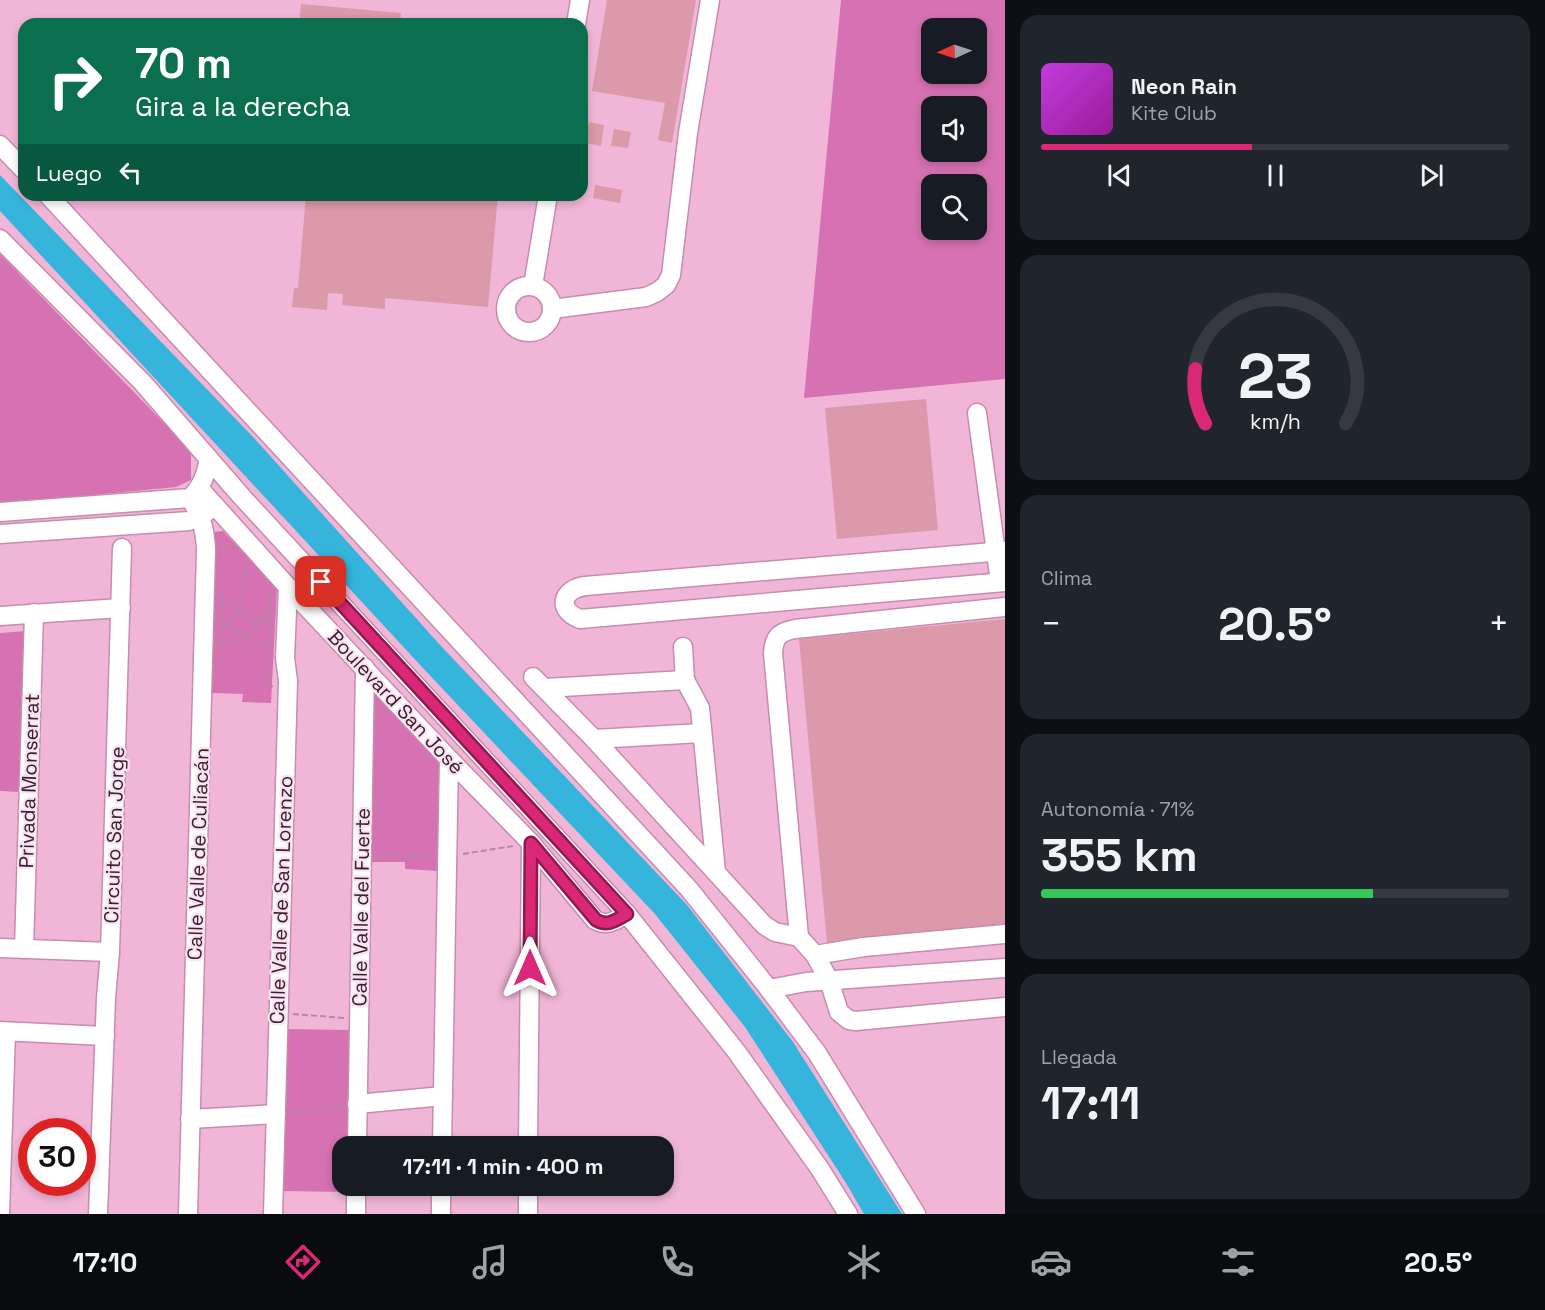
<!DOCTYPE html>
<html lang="es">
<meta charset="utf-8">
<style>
body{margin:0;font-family:"Space Grotesk",sans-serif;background:#20242c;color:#f1f3f6;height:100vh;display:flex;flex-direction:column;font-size:22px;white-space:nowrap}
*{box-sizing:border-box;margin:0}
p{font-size:20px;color:#9ea1a6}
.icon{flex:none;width:33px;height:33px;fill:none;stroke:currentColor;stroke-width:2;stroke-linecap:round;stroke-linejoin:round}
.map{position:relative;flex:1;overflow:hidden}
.side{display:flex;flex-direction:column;gap:15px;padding:15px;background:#0d0f14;width:540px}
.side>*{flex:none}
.banner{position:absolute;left:18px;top:18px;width:570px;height:183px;border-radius:18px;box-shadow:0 3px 9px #0003;background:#0b6e4f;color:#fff;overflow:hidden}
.needle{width:39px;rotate:267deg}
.controls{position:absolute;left:921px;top:18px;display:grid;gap:12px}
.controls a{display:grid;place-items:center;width:66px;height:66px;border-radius:12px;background:#171b24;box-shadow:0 3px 9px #0003;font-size:30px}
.speed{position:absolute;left:18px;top:1118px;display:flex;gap:12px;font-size:30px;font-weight:700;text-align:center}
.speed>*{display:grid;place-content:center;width:78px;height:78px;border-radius:50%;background:#171b24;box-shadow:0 3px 9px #0003;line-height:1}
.speed .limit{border:9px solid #d22;background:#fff;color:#111}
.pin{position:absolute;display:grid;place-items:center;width:51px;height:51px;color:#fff;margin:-26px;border-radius:12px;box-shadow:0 3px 9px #0006}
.me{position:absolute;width:66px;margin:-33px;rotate:0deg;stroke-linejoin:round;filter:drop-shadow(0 0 4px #0008)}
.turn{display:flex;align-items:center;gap:21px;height:126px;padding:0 18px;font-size:27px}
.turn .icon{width:78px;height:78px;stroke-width:2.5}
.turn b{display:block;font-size:42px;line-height:51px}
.then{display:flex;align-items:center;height:57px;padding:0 18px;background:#0003;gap:12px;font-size:22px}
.big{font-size:45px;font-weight:800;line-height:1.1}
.side .tile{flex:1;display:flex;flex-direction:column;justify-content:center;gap:9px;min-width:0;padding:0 21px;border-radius:18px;background:#20242c}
.side .dial{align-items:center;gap:0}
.dial svg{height:156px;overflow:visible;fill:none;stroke:#363941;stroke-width:7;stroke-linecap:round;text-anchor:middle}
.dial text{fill:#f1f3f6;stroke:none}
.song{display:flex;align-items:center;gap:18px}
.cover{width:72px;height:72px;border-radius:9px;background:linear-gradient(135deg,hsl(290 70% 55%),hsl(300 70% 35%))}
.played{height:6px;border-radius:3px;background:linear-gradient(90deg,#db2777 45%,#363941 45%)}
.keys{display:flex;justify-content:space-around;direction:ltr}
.heat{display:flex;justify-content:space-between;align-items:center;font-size:33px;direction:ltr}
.charge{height:9px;border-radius:4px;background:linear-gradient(90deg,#34c759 71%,#363941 0)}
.trip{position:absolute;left:332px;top:1136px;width:342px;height:60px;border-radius:18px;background:#171b24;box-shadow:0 3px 9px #0003;font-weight:800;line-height:60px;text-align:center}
.menu{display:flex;height:96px;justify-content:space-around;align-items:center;background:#090b0e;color:#9ea1a6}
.menu .icon{width:42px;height:42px}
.menu .active{color:#db2777}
.menu b{font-size:27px;color:#f1f3f6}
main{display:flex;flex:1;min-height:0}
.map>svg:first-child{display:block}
.green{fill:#d672b1;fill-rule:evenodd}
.water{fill:#35b5dc}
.building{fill:#dc99a9}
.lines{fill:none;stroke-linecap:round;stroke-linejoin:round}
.minor-casing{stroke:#c68dae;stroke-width:21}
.path{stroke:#b787a3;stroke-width:2;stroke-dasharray:6 3;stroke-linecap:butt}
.minor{stroke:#fff;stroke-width:18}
.route-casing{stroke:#8e194d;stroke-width:15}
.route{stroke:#db2777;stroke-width:10}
.labels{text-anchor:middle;stroke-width:4.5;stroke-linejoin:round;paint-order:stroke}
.street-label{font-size:20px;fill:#38212f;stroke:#fbe2f0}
</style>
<main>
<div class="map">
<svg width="1005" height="1214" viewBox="0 0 1005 1214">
<rect width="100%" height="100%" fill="#f1b5d8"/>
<g class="green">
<path d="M 841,0 L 1005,0 L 1005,379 L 804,398 ZM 932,28 L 976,28 L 976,74 L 932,74 ZM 932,106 L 976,106 L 976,152 L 932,152 ZM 932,184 L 976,184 L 976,230 L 932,230 Z"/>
<polygon points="0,254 191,451 191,480 176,487 0,504"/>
<polygon points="223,531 277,588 271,703 242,702 243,694 212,693 214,532"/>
<polygon points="26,631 21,792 0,791 0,633"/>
<polygon points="374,690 442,760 438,871 405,869 405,862 370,862"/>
<polygon points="282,1029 350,1030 348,1146 342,1146 342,1185 348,1185 348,1192 280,1191"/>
</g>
<polygon class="water" points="0,175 254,438 441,646 687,905 793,1042 902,1214 864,1214 846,1183 745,1027 655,914 422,667 0,211"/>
<g class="building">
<polygon points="607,0 696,0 672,143 658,140 665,103 592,91"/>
<polygon points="301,4 401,13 400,24 299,24"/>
<polygon points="589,122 604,125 601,146 585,143"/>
<polygon points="614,129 631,132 628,148 611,146"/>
<polygon points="595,185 622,190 620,203 593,198"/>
<polygon points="306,195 498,195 488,307 385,298 385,309 342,305 343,294 328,293 327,310 292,307 294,288 298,288"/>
<polygon points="926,399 938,530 837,539 825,408"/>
<polygon points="1005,619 1005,927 827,943 799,639"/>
</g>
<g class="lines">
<g class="minor-casing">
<g id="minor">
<polyline points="576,24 580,0"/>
<polyline points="0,145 24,170"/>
<polyline points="48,195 689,889 769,989 817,1053 916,1214"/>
<polyline points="0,239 143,383 242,497 627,914 736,1051 820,1169 848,1214"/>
<polyline points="533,286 548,195"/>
<circle cx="529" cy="309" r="23"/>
<polyline points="552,309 646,297 657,292 666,285 671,275 688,133 710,0"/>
<polyline points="977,413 1000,582"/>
<path d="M 199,488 L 288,587 L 449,759 L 531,843 L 595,920 C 608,927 616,920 627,914"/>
<path d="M 0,512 L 190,498 C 202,487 206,474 209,459"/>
<polyline points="0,534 189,521 201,516 209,510"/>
<path d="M 1005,551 L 585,586 C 562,589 556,610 580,619 L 1005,582"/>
<polyline points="0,616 121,608"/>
<polyline points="683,647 685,680 700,708 716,872"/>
<polyline points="533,677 594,739 764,925 775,932 799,937 815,955 829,980 839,1012 849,1020 856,1021 1005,1007"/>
<polyline points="545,688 685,680"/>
<polyline points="594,739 702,733"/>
<path d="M 799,937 L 773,653 C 774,637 779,632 795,629 L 1005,607"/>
<polyline points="0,948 110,952"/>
<polyline points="24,949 34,613"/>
<polyline points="815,955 864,947 1005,934"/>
<polyline points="769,989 806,982 1005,968"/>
<polyline points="0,1031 105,1036"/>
<polyline points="357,1104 443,1096"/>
<polyline points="190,1119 276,1114"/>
<polyline points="357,1146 365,668"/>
<polyline points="442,1146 449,759"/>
<polyline points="528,1146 531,843"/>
<polyline points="0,1214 6,1032"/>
<polyline points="98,1214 106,998 110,952 122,548"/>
<path d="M 188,1214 L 206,549 C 205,529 201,515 190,498"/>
<polyline points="273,1214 288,681 285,658 288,587"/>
<polyline points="356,1214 356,1185"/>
<polyline points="441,1214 441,1185"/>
<polyline points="528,1214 528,1185"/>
</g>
</g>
<g class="path">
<polyline points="221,548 233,546"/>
<polyline points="271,592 267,688 273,686"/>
<polyline points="221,601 259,621 270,623"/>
<polyline points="222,623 269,649"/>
<polyline points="228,626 240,611 247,563"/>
<polyline points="218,644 248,638 271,603"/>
<polyline points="220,644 221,592"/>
<polyline points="463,854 513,846"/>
<polyline points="376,856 433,856"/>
<polyline points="293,1014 344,1018"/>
<polyline points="291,1112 342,1106"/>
</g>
<use href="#minor" class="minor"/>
</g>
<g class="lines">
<g class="route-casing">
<path id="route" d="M 321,582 L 627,914 C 616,920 608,927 596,920 L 531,843 L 530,968"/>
</g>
<use href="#route" class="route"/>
</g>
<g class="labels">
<g class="street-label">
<text transform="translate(396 702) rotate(47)" y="7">Boulevard San José</text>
<text transform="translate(29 781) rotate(-88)" y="7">Privada Monserrat</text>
<text transform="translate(114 835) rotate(-88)" y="7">Circuito San Jorge</text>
<text transform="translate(198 854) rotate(-88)" y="7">Calle Valle de Culiacán</text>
<text transform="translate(281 900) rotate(-88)" y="7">Calle Valle de San Lorenzo</text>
<text transform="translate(361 907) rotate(-89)" y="7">Calle Valle del Fuerte</text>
</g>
</g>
</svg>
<div class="controls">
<a><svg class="needle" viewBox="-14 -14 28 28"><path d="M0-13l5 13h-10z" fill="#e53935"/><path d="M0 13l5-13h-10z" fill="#9ea1a6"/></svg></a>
<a><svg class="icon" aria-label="sound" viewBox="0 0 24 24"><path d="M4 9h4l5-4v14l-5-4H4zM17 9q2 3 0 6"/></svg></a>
<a><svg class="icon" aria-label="search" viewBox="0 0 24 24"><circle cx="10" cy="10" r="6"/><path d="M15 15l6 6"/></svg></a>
</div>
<div class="speed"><div class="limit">30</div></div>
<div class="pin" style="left:321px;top:582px;background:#d93025"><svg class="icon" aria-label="arrive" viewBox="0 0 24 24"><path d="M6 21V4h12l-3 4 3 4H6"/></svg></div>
<svg class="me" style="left:530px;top:968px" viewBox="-20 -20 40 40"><path d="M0-17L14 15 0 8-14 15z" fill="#db2777" stroke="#fff" stroke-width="4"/></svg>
<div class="trip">17:11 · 1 min · 400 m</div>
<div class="banner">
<div class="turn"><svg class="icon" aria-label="right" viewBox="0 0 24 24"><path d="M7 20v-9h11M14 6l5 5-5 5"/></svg><div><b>70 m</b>Gira a la derecha</div></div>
<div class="then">Luego<svg class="icon" aria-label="left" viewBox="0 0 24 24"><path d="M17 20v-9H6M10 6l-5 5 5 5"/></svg></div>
</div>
</div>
<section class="side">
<div class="tile">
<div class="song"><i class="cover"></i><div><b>Neon Rain</b><p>Kite Club</p></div></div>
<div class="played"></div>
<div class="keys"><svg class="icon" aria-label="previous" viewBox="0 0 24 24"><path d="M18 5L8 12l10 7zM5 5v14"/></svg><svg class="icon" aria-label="pause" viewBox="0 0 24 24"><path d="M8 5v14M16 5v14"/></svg><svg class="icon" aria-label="next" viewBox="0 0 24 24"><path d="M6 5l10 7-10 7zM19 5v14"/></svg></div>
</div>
<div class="tile dial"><svg viewBox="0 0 100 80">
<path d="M14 69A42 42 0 1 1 86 69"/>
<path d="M14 69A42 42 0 0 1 9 41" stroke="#db2777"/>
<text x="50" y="56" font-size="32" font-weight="700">23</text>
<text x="50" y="72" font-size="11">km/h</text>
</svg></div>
<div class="tile"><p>Clima</p>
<div class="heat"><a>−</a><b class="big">20.5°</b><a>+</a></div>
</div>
<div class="tile"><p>Autonomía · 71%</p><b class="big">355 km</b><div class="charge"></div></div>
<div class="tile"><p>Llegada</p><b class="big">17:11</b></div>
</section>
</main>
<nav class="menu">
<b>17:10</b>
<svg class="icon active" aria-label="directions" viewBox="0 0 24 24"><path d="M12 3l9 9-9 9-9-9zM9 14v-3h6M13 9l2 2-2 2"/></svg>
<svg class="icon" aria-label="music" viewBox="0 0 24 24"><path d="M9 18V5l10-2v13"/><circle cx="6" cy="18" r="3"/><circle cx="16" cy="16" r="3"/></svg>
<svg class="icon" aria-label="phone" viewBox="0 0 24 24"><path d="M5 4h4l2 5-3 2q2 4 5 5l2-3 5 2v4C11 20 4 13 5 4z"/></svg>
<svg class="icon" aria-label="climate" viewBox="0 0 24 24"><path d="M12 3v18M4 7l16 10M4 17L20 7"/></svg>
<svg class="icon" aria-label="car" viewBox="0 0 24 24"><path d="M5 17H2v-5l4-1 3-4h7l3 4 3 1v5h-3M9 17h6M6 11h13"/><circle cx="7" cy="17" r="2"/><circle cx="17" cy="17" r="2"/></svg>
<svg class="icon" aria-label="filters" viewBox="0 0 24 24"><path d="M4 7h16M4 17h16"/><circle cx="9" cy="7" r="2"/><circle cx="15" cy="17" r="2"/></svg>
<b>20.5°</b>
</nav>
